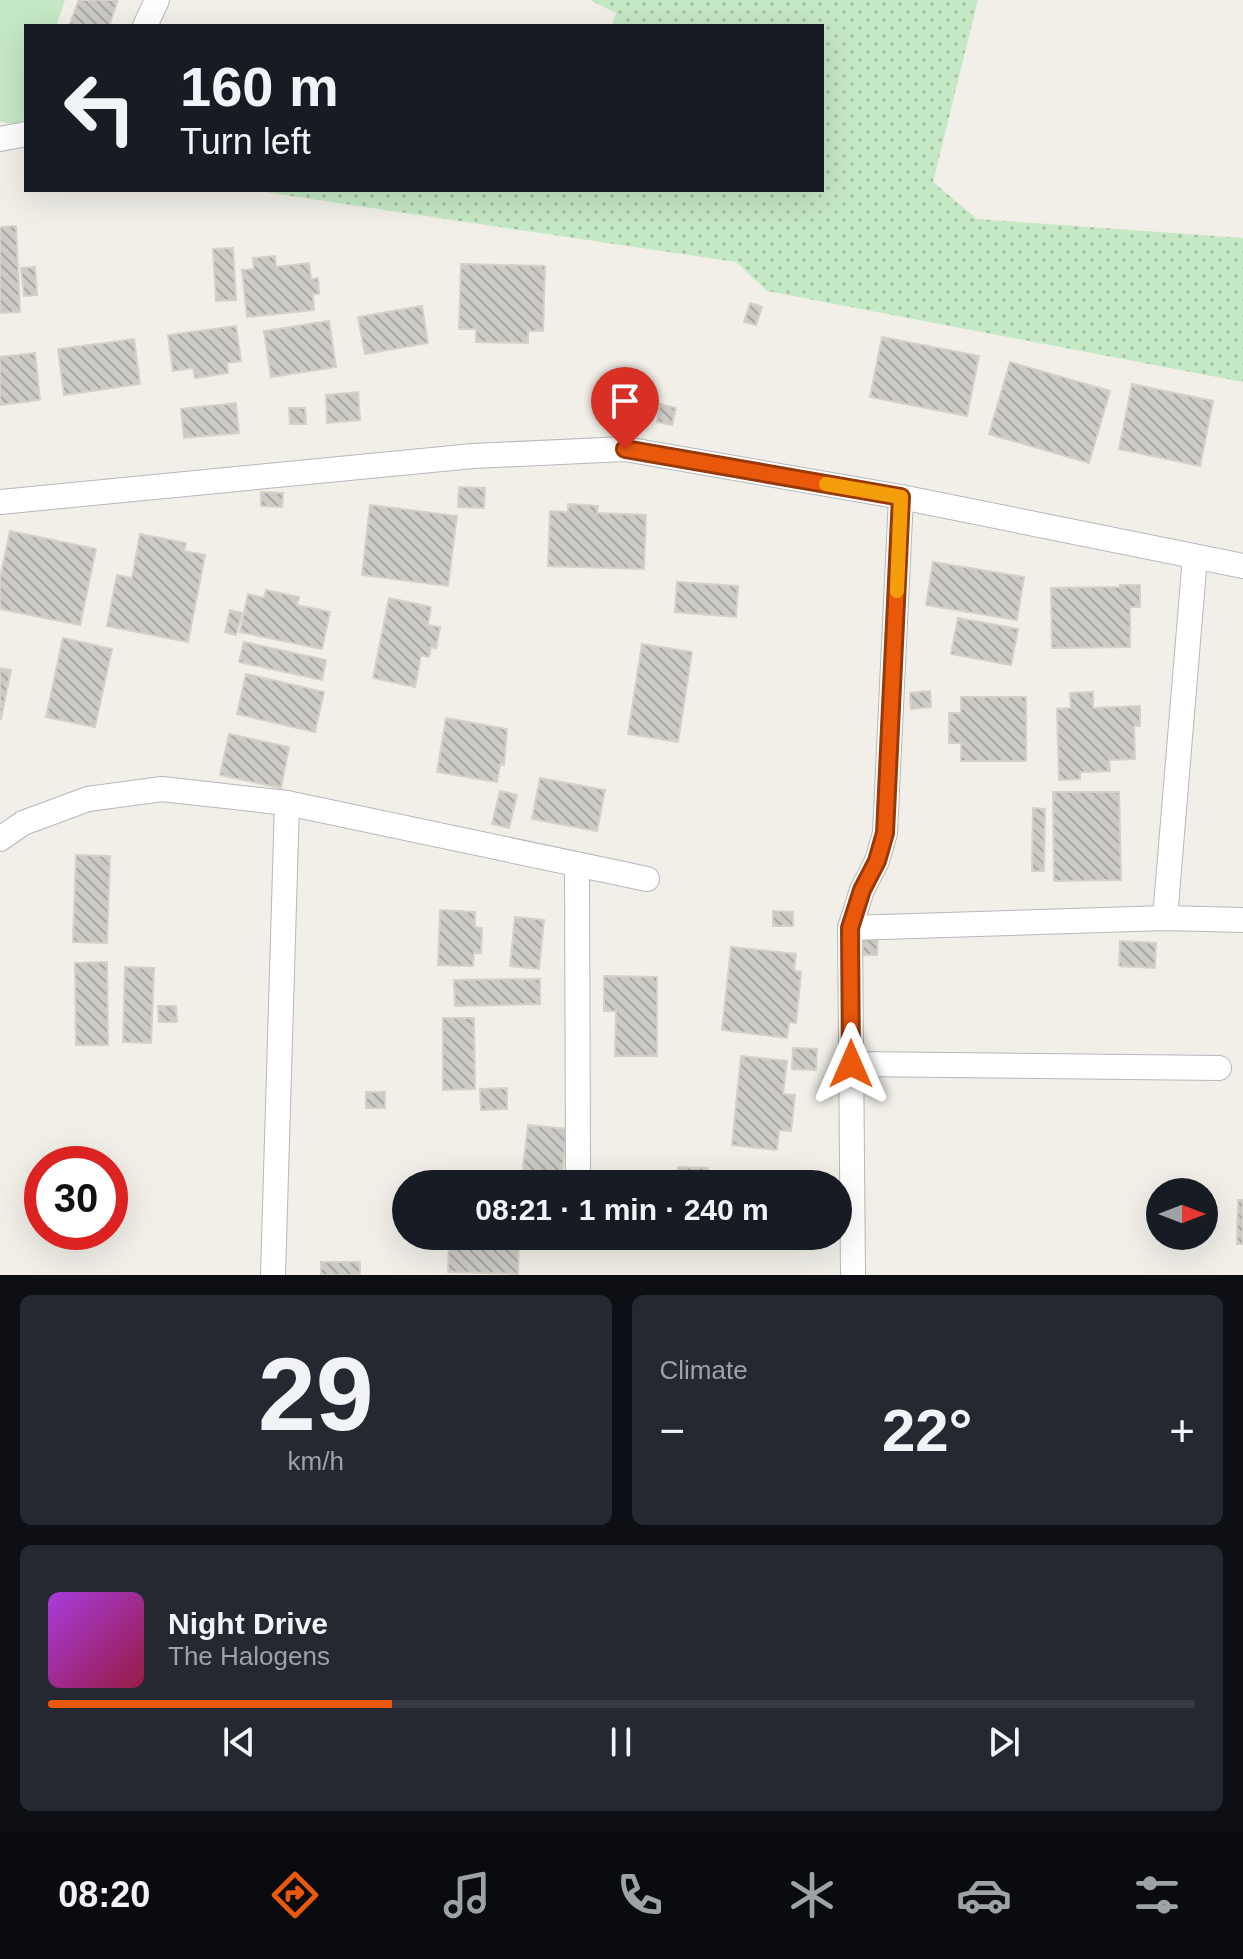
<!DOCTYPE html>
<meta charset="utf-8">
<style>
body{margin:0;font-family:Helvetica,sans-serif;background:#242831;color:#f1f3f6;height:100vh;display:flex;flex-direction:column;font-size:30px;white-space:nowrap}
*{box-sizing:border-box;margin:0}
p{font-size:26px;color:#9ea1a6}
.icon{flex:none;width:44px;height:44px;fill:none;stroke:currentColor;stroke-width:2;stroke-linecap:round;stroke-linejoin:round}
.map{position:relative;height:1275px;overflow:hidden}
.panel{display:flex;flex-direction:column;gap:20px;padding:20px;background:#0d0f14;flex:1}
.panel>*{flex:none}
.guide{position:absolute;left:24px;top:24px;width:800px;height:168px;border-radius:0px;box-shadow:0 8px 32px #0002;background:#171b24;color:#f1f3f6;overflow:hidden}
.needle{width:52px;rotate:90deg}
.fabs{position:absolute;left:1146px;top:1178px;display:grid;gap:16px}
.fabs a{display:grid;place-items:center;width:72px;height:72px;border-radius:50%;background:#171b24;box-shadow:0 8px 32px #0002;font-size:40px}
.speed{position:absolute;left:24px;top:1146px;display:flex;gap:16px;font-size:40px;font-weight:700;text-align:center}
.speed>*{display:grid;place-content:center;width:104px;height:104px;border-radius:50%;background:#171b24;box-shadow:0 8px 32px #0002;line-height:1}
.speed .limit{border:12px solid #d22;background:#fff;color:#111}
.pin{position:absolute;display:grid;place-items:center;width:68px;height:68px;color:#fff;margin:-82px -34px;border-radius:50% 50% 50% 0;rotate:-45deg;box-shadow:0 0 8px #0007}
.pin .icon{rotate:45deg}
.me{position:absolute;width:88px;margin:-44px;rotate:0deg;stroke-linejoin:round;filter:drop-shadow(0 0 6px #0008)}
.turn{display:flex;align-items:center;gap:28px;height:168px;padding:0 24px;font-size:36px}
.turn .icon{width:104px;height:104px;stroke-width:2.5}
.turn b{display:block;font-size:56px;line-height:68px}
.big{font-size:60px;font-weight:700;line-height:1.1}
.panel .tile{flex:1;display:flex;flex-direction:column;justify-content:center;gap:12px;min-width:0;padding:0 28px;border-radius:12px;background:#242831}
.panel .dial{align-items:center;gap:0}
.dial b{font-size:104px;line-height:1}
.song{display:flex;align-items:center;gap:24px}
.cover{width:96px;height:96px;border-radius:12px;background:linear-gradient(135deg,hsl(280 70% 55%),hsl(340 70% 35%))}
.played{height:8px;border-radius:4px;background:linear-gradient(90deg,#ea580c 30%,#363941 30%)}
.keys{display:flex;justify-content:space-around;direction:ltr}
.heat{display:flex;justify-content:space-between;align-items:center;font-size:44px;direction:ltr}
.panel .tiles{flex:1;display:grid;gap:20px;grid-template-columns:1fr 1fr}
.tile:last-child{grid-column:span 2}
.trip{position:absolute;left:392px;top:1170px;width:460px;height:80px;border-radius:40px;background:#171b24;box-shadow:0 8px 32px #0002;font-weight:700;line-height:80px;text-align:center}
.dock{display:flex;height:128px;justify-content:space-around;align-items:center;background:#090b0e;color:#9ea1a6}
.dock .icon{width:56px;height:56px}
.dock .selected{color:#ea580c}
.dock b{font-size:36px;color:#f1f3f6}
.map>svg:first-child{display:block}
.grass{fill:url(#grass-dots)}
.pitch{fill:#c5e8c5}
.building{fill:url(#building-back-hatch);stroke:#d6d1c6;stroke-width:2}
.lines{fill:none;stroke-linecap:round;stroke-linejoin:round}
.street-casing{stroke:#b5b8bc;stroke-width:26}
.street{stroke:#fff;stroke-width:24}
.route-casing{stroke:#983908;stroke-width:20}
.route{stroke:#ea580c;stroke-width:14}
.slow{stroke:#f59e0b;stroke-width:14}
</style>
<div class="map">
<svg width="1243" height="1275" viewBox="0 0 1243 1275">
<defs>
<pattern id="grass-dots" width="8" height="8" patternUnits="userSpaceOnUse" patternTransform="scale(2)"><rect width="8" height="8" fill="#c5e8c5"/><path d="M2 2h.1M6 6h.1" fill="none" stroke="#a3c0a4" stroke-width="1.8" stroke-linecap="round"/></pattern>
<pattern id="building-back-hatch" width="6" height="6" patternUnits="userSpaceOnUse" patternTransform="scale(2)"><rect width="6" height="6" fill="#cccac5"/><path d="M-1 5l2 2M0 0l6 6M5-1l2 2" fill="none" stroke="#a9a8a4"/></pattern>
</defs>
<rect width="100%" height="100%" fill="#f1efe8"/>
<polygon class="grass" points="590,0 978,0 933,182 977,219 1243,238 1243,382 767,291 736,262 250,190 822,190 822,26 612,26 616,13"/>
<polygon class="pitch" points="0,0 65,0 56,26 26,26 26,112 21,127 0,121"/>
<g class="building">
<polygon points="79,0 118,0 109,26 69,26"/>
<polygon points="16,226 20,312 0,313 0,227"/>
<polygon points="233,248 236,300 216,301 213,249"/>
<polygon points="275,256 276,267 309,263 311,279 318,278 319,294 313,294 314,310 247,317 242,270 254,269 253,258"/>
<polygon points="461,264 545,266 543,331 528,331 528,343 476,342 476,329 459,329"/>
<polygon points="35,267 37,295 24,296 21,268"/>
<polygon points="750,303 762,307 756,325 744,322"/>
<polygon points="422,306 428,343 365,354 358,317"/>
<polygon points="329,321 336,367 271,377 264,331"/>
<polygon points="236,326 241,361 227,363 228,373 195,378 193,368 173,371 168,335"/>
<polygon points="882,337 979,356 967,416 870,397"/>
<polygon points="134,339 140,384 64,395 58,349"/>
<polygon points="35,353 40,400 0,405 0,357"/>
<polygon points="1010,362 1110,391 1089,463 989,434"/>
<polygon points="1132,384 1213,401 1200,466 1119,449"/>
<polygon points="358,392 360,420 327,423 326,395"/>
<polygon points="236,403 239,433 184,438 181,409"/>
<polygon points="660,404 676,408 672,425 657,422"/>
<polygon points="289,408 305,408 306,424 290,424"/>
<polygon points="459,487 485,488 484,508 458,507"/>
<polygon points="261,492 283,493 282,507 261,506"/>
<polygon points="568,504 598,506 597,513 646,515 644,569 548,566 550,511 568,512"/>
<polygon points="370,505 457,516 448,586 362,575"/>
<polygon points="10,531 96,549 80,625 0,609 0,579"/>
<polygon points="140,534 186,543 184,551 205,555 188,642 107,626 117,575 132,578"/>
<polygon points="933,562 1024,577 1017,620 926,605"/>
<polygon points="677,582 738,586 736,617 675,612"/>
<polygon points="1120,585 1140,585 1140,607 1130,607 1130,647 1052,648 1051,588 1120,587"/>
<polygon points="266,590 299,597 297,605 330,612 322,649 240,632 248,594 264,598"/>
<polygon points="389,598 431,607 428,625 440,627 436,648 431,647 429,657 421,655 415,687 373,678"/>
<polygon points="230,610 242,613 236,635 225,632"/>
<polygon points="958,618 1018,629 1011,665 951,654"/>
<polygon points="63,638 112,649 95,727 46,717"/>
<polygon points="244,642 326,660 322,680 239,662"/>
<polygon points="642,644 692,652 678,742 628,734"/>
<polygon points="0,668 11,670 1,719 0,719"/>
<polygon points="246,674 324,692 315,732 237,714"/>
<polygon points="930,691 931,707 911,709 910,693"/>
<polygon points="1093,692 1093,708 1140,706 1140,726 1134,726 1135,759 1109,760 1110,771 1080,772 1080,779 1059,780 1057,709 1071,708 1070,693"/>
<polygon points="961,697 1026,697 1026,761 961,761 961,743 949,743 949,713 961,713"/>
<polygon points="446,718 507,729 504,765 500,764 497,782 437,772"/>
<polygon points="229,734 289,747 281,788 220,775"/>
<polygon points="540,778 605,790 597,831 532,819"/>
<polygon points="500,791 517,795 509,828 492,824"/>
<polygon points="1053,792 1119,792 1121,880 1054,881"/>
<polygon points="1033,808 1045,809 1044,871 1032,871"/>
<polygon points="76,855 110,856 107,943 73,942"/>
<polygon points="440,910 475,912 475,927 482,928 481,953 474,953 473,966 438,965"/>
<polygon points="773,911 793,912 793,926 773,926"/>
<polygon points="515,917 544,920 539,969 510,966"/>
<polygon points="863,936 878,936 877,955 863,955"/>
<polygon points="1120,941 1156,943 1155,968 1119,966"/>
<polygon points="731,947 796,954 794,971 801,972 796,1023 789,1022 787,1038 722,1030"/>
<polygon points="107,962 108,1045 76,1045 75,963"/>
<polygon points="125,967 154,968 151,1043 123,1042"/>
<polygon points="604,976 657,977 657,1056 615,1056 616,1011 604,1011"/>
<polygon points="540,979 540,1004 455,1006 454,980"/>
<polygon points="158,1006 176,1006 177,1022 159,1022"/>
<polygon points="443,1018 474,1018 475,1089 443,1090"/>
<polygon points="793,1048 817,1049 816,1070 792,1069"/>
<polygon points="741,1056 787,1061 783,1094 795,1095 791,1131 779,1130 777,1150 732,1145"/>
<polygon points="507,1088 507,1109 481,1110 480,1089"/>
<rect x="366" y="1092" width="19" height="16"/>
<polygon points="528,1125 567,1129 561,1184 521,1184"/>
<polygon points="678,1167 708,1168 708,1184 677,1184"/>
<polygon points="1238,1200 1243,1200 1243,1244 1237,1244"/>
<polygon points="449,1236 519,1236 518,1274 448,1272"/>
<rect x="321" y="1262" width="39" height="13"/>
</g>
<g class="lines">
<g class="street-casing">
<g id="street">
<polyline points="145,26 157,0"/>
<polyline points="0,139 26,134"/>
<polyline points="0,502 473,456 625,449 901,497 1243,566"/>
<polyline points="0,839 23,823 88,799 162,789 287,803 647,879"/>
<polyline points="577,866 578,1179"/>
<polyline points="1165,918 1195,557"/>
<polyline points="850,928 1165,918 1243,920"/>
<polyline points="851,1064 1219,1068"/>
<polyline points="273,1275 287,803"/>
<polyline points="853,1275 850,928 862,890 877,861 885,833 901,497"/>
</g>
</g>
<use href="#street" class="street"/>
</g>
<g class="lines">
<g class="route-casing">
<polyline id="route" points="625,449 901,497 885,833 877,861 862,890 850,928 851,1064"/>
</g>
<use href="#route" class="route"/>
<polyline class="slow" points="826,484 901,497 897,591"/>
</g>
</svg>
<div class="fabs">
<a><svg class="needle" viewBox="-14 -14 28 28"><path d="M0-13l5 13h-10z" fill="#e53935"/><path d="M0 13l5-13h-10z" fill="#9ea1a6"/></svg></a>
</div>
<div class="speed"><div class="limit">30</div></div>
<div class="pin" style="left:625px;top:449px;background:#d93025"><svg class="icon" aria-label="arrive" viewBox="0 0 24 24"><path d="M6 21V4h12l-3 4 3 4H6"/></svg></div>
<svg class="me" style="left:851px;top:1064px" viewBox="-20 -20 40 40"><path d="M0-17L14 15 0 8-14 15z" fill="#ea580c" stroke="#fff" stroke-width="4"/></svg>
<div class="trip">08:21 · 1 min · 240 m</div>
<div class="guide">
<div class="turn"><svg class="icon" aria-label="left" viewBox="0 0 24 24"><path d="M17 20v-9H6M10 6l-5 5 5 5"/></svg><div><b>160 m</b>Turn left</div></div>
</div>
</div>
<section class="panel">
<div class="tiles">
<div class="tile dial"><b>29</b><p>km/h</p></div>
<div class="tile"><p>Climate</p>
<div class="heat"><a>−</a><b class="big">22°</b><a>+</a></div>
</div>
<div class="tile">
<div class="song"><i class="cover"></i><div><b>Night Drive</b><p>The Halogens</p></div></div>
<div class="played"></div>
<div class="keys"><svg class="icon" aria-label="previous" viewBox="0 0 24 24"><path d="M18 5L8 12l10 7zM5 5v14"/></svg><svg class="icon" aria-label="pause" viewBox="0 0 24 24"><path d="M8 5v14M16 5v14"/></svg><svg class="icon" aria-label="next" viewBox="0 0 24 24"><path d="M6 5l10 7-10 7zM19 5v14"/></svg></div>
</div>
</div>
</section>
<nav class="dock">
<b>08:20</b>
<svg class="icon selected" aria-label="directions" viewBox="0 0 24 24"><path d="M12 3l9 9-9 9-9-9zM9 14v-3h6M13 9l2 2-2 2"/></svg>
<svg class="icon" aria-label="music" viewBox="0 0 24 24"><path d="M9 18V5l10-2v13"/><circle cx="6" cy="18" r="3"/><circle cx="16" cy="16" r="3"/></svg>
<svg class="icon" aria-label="phone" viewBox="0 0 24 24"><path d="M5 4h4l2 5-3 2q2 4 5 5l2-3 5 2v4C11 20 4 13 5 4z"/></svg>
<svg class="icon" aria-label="climate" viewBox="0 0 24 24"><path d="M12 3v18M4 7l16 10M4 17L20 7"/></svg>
<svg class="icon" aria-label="car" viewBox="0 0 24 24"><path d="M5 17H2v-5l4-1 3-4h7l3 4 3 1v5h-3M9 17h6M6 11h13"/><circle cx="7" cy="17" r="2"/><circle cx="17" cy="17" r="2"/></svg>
<svg class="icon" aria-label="filters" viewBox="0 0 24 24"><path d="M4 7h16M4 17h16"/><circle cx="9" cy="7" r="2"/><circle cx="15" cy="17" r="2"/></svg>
</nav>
